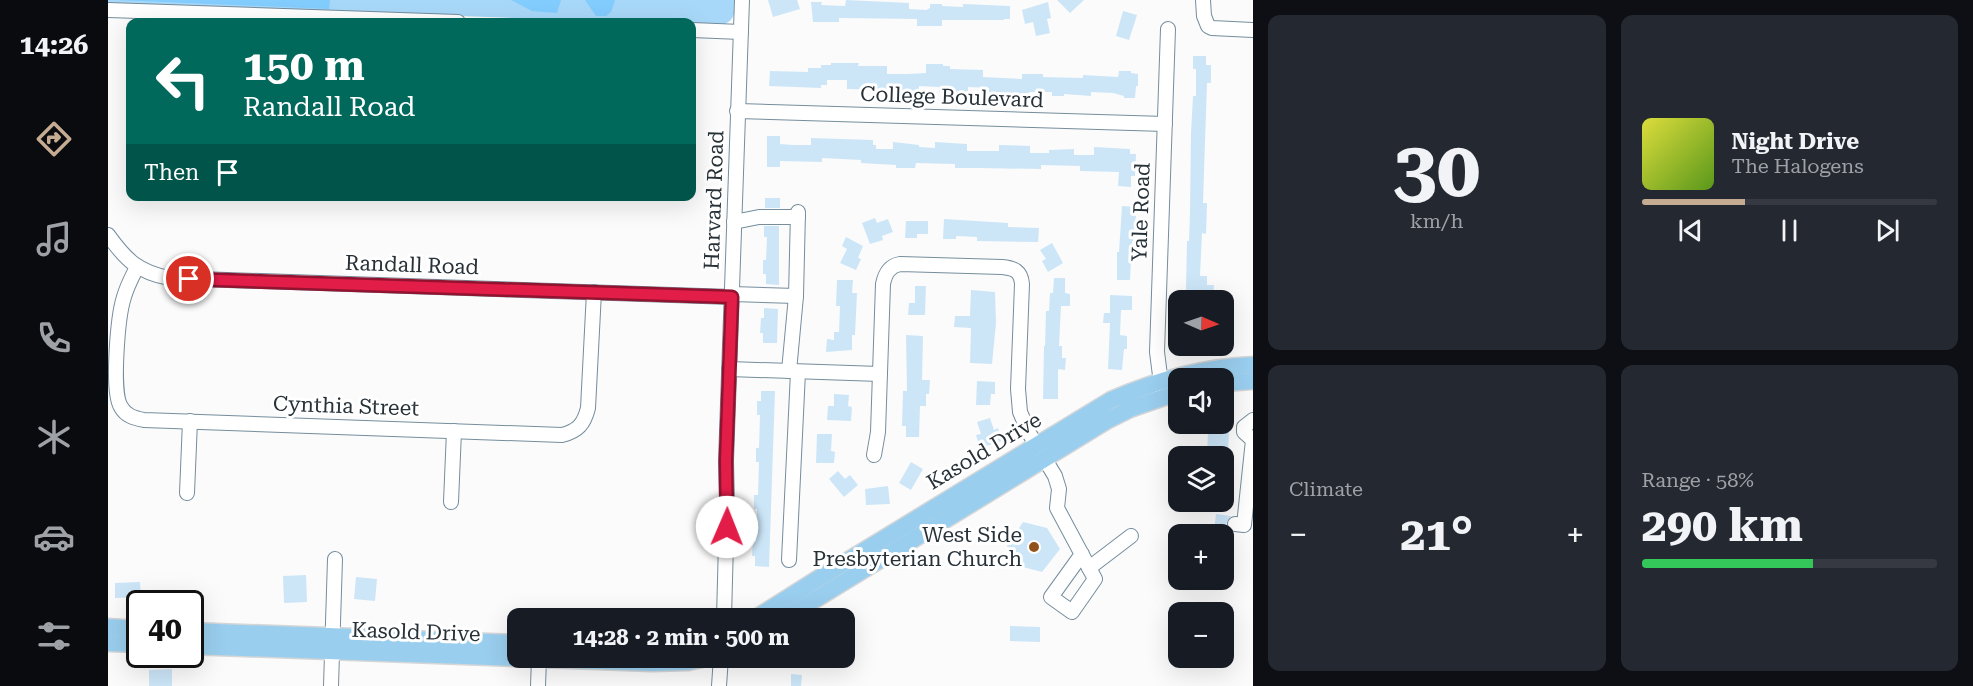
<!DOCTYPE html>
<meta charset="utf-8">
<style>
body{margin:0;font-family:"Roboto Serif",serif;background:#242831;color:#f1f3f6;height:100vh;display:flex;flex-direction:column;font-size:22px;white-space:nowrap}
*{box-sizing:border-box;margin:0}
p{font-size:20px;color:#9ea1a6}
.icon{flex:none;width:33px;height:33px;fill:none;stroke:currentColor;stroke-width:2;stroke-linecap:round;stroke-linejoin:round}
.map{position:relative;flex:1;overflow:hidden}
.details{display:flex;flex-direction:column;gap:15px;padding:15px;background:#0d0f14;width:720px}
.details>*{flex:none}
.top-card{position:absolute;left:18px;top:18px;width:570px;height:183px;border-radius:12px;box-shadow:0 6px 24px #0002;background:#00695c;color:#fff;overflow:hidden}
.needle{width:39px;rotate:92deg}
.tools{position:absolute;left:1060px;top:290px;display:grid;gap:12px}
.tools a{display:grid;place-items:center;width:66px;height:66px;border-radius:12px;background:#171b24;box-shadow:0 6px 24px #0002;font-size:30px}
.speed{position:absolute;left:18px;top:590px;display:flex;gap:12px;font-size:30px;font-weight:700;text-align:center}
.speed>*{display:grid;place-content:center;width:78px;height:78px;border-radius:50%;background:#171b24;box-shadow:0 6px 24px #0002;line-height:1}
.speed .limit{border:3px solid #111;border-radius:9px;background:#fff;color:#111}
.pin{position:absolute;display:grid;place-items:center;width:51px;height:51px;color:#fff;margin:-26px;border:3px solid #fff;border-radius:50%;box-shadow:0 2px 6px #0007}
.me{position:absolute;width:66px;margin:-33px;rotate:1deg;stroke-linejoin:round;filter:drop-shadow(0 0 4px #0008)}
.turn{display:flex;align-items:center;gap:21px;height:126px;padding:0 18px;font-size:27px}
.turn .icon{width:78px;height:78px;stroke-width:2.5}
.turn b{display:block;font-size:42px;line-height:51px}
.then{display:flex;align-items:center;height:57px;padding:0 18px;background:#0003;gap:12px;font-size:22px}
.big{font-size:45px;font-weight:700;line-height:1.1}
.details .widget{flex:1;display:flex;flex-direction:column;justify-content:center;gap:9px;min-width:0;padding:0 21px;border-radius:12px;background:#242831}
.details .dial{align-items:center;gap:0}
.dial b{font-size:78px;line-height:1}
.song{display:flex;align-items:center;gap:18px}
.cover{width:72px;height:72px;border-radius:9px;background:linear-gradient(135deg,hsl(60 70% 55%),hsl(90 70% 35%))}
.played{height:6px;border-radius:3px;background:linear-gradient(90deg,#c6ab93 35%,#363941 35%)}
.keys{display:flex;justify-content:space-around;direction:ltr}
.heat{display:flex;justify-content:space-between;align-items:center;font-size:33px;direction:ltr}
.charge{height:9px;border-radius:4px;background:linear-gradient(90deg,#34c759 58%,#363941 0)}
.details .tiles{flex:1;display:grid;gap:15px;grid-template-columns:repeat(2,1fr)}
.trip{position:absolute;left:399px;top:608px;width:348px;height:60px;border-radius:12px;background:#171b24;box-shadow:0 6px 24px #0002;font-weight:700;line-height:60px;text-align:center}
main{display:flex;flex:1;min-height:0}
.menu{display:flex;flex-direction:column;width:108px;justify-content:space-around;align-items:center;background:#090b0e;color:#9ea1a6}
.menu .icon{width:42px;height:42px}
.menu .on{color:#c6ab93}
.menu b{font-size:27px;color:#f1f3f6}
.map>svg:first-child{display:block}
.green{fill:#a8d8f9}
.forest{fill:#82cdfe}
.building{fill:#cce6f8}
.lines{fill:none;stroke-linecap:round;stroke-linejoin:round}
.minor-casing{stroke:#758d9d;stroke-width:16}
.major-casing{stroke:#d4d6d7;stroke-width:19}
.minor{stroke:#fff;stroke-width:14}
.major{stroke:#9aceee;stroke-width:16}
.route-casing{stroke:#92132f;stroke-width:15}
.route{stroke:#e11d48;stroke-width:10}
.poi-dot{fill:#92531a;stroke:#fff;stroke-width:2}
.labels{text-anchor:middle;stroke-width:6;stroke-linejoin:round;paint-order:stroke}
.street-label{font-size:21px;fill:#273138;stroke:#fff}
.poi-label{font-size:21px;fill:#273138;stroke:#fff;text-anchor:end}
</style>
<main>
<nav class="menu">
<b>14:26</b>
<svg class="icon on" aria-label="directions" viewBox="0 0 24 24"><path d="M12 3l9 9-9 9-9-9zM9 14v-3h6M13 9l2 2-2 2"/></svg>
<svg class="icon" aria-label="music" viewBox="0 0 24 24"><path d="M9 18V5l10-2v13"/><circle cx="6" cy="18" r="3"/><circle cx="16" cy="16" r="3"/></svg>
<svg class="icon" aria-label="phone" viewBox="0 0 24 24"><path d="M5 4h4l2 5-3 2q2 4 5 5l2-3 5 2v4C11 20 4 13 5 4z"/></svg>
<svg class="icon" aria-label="climate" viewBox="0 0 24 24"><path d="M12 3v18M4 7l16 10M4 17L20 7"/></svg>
<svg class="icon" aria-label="car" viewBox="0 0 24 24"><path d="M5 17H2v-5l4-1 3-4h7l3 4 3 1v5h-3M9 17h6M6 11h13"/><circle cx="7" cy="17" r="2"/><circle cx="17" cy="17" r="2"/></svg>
<svg class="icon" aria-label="filters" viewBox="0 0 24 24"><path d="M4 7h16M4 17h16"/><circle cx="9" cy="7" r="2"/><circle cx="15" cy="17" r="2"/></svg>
</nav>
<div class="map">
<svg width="1145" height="686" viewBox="0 0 1145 686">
<rect width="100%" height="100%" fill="#fbfbfb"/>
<path class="green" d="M 0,0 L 628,0 C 627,13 626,23 612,25 L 0,4 Z"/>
<g class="forest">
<polygon points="7,0 222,0 221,9"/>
<polygon points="403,0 453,0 449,13 424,11"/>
<polygon points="477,0 507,0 503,12 498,16 488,16"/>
</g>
<g class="building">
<polygon points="660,0 689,0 692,9 665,17"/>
<polygon points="738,0 801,3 801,9 818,10 822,8 822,4 834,4 834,6 855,7 855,4 902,6 902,19 896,19 896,20 834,20 834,26 809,26 809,19 731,18 731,22 705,22 703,2 714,2 713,5 737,6"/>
<polygon points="949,0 976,0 962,13"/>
<polygon points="940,2 943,18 939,19 942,33 928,36 925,22 917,24 914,10"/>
<polygon points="1015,11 1029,15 1021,40 1008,36"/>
<polygon points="1085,56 1098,56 1098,65 1103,65 1103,83 1099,83 1096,172 1095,203 1099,203 1098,234 1094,233 1092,276 1099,276 1099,285 1106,285 1105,297 1096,296 1096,300 1081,300 1082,290 1078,290 1079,241 1081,241 1082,213 1083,133 1085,96 1088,96 1088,69 1085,69"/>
<polygon points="723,63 751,63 750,66 779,66 779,74 800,74 818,73 818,64 835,64 835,66 842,66 842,69 875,70 875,77 895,78 914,79 914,74 935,74 935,77 975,78 975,75 1010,77 1011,71 1023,71 1023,73 1030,74 1030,86 1028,86 1027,98 1016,98 1016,96 1005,93 983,92 983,96 956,94 956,96 944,96 944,92 921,92 921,94 910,94 881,92 881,88 860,87 860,93 831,92 831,87 811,86 811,91 739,89 739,80 719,80 719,85 713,85 713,88 661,86 662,71 700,72 700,68 713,68 713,65 723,65"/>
<polygon points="659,136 672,136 672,144 685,145 703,145 703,138 765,140 765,145 768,145 768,149 785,149 785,142 811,145 811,147 827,148 827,142 859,144 859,151 891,151 891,145 922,146 922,153 941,153 941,150 966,149 966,155 986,155 986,147 1022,149 1022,154 1028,154 1027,176 1023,176 1023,187 1010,186 1011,172 972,171 972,166 933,165 933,169 871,168 847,168 847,164 808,163 807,168 788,168 788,165 753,163 753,160 714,158 714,162 672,161 672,167 659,167"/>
<rect x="657" y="198" width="15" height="10"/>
<polygon points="1014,206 1029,207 1025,241 1024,241 1022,280 1009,280 1009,252 1011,252"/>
<polygon points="767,218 769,223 780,219 785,232 774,236 775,240 762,244 754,223"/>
<polygon points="836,219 900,223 900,227 931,228 930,242 869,241 869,237 848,236 848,239 835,239"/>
<polygon points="798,221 820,221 820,234 809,234 809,238 797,238"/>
<polygon points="656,226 671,226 671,285 658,284 658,274 655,274 655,260 658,260 659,237 656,237"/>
<polygon points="738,237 755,246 750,258 753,259 748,270 732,263 739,249 734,246"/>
<polygon points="944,243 955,263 940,272 934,261 938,259 932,250"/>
<polygon points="946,278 957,278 957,293 962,294 962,306 953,306 951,346 954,346 954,358 958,358 957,370 950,369 950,399 935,399 936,346 937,346 938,311 941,311 942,293 945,293"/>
<polygon points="729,280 745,280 744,293 749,293 747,335 744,335 744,350 718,352 719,339 726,340 726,332 731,332 732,306 728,306"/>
<polygon points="807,286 818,286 817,315 800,315 801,303 807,303"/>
<polygon points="863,290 887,292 888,323 884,364 862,363 863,328 846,327 847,316 862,316"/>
<polygon points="1002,295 1024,296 1024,310 1013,310 1012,335 1019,336 1019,349 1016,349 1014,370 1000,369 1002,323 995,323 996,313 1002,313"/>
<polygon points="656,308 670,309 669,343 655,343 655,333 652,333 653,318 656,318"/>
<polygon points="798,335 815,336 814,380 822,380 821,394 818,394 818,406 812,406 811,437 798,437 798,426 794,426 795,391 799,391"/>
<polygon points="869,381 887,382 887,394 883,394 882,405 868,405"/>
<polygon points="653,391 667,391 661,567 647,566 647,556 644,556 645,541 648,542 649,509 646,509 646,495 650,495 651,462 648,462 648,448 651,448 652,415 649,415 649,401 653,401"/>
<polygon points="726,394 741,395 740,406 744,407 743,421 719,420 720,406 726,406"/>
<polygon points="882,418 886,430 890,428 894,441 872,448 868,435 873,434 869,422"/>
<polygon points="1110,429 1121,431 1120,456 1099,456 1100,430"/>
<polygon points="709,434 724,434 723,451 727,452 726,463 708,463"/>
<polygon points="803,462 815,469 803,490 791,483"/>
<polygon points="730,471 737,479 742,475 750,485 736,497 721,479"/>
<polygon points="780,486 782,504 758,505 757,489"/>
<polygon points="1108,514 1123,516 1118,524 1122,533 1106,531"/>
<polygon points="915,522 939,528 952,549 934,572 911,566 899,546"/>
<polygon points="198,575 199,602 176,603 175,576"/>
<polygon points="248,577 269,579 267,601 246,599"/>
<polygon points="32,582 33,597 7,598 7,583"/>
<polygon points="902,626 932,627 932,642 902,641"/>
<polygon points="64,669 64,686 41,686 41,670"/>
<polygon points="683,674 694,675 693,686 683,686"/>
</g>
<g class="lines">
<g class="minor-casing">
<g id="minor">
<polyline points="1095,0 1096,16 1100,26 1104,28 1145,30"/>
<polyline points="0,10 350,22"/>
<polyline points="584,30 633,32"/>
<polyline points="629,111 1057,124"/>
<polyline points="626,222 651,217 690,217"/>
<path d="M 0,235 C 18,260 30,272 61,278 L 624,297"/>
<path d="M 29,267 C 24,277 19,286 16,297 C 10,315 3,392 13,407 C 18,416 26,418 36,420 L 454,435 C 470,431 476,424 480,408 L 486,292"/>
<polyline points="624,294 688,296"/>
<polyline points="621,369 772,374"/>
<polyline points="681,371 688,296 690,212"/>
<polyline points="1054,391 1049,352 1060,29"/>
<path d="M 766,455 L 770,432 L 775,284 C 777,274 781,266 792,264 L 894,267 C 906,268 913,271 914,284 L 910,389 L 912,412 L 921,433 L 947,476 L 951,489 L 949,508 L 987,579 L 964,612 L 943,597 L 974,554"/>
<polyline points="79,493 82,421"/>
<polyline points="343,502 346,431"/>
<polyline points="1127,524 1136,525 1145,440 1136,432 1136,427 1145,420"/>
<polyline points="681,560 690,372"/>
<polyline points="981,568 1023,536"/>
<polyline points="616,618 619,505 618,461 634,0"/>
<polyline points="223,686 227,559"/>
<polyline points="430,686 431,659"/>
<polyline points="611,686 613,657"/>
</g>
</g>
<g class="major-casing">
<g id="major">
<polyline points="1116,383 1145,381"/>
<path d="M 648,618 L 708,580 L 1003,400 C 1049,380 1095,367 1145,365"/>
<polyline points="677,618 1000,420 1022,409 1071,392"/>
<polyline points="0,627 32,629"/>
<polyline points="82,631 410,643"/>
<polyline points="0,643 32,644"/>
<polyline points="82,646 544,663 580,662 603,657"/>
</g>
</g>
<use href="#minor" class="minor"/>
<use href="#major" class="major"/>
</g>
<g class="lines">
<g class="route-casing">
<polyline id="route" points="81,279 624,297 618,461 619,527"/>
</g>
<use href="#route" class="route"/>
</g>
<circle class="poi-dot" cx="926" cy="547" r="6"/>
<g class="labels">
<g class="street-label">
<text transform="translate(844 97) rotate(2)" y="7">College Boulevard</text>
<text transform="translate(606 200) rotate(-88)" y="7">Harvard Road</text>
<text transform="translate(1033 212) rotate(-88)" y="7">Yale Road</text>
<text transform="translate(304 265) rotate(2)" y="7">Randall Road</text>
<text transform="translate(238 406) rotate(2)" y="7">Cynthia Street</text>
<text transform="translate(876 451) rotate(-31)" y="7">Kasold Drive</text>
<text transform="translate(308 632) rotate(2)" y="7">Kasold Drive</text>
</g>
<g class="poi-label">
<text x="914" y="542">West Side<tspan x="914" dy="24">Presbyterian Church</tspan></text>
</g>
</g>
</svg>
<div class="tools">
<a><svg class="needle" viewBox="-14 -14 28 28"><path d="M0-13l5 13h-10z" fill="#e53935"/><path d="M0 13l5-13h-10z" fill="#9ea1a6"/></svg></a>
<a><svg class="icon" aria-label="sound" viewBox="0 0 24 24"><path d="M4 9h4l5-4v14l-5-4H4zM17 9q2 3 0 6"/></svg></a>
<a><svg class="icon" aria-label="layers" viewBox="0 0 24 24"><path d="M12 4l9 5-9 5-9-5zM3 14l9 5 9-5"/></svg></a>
<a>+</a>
<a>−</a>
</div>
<div class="speed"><div class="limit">40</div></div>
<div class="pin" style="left:81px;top:279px;background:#d93025"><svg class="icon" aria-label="arrive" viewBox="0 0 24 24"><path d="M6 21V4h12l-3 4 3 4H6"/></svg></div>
<svg class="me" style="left:619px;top:527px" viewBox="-20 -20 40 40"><circle r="19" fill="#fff"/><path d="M0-13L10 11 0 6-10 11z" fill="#e11d48"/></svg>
<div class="trip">14:28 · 2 min · 500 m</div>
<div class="top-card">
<div class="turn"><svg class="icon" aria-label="left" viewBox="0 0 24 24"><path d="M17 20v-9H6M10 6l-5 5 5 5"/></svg><div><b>150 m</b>Randall Road</div></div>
<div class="then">Then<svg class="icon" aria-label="arrive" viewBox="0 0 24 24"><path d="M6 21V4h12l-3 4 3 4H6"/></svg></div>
</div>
</div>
<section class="details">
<div class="tiles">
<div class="widget dial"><b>30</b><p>km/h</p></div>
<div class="widget">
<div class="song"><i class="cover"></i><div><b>Night Drive</b><p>The Halogens</p></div></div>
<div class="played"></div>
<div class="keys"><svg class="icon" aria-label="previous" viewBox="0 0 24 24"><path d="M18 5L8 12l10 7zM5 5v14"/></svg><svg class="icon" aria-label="pause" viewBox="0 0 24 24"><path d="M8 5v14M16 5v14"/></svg><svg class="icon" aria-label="next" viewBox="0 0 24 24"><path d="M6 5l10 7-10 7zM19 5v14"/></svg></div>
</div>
<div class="widget"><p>Climate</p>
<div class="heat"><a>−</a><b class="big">21°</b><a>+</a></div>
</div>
<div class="widget"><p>Range · 58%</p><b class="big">290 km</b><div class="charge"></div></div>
</div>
</section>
</main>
